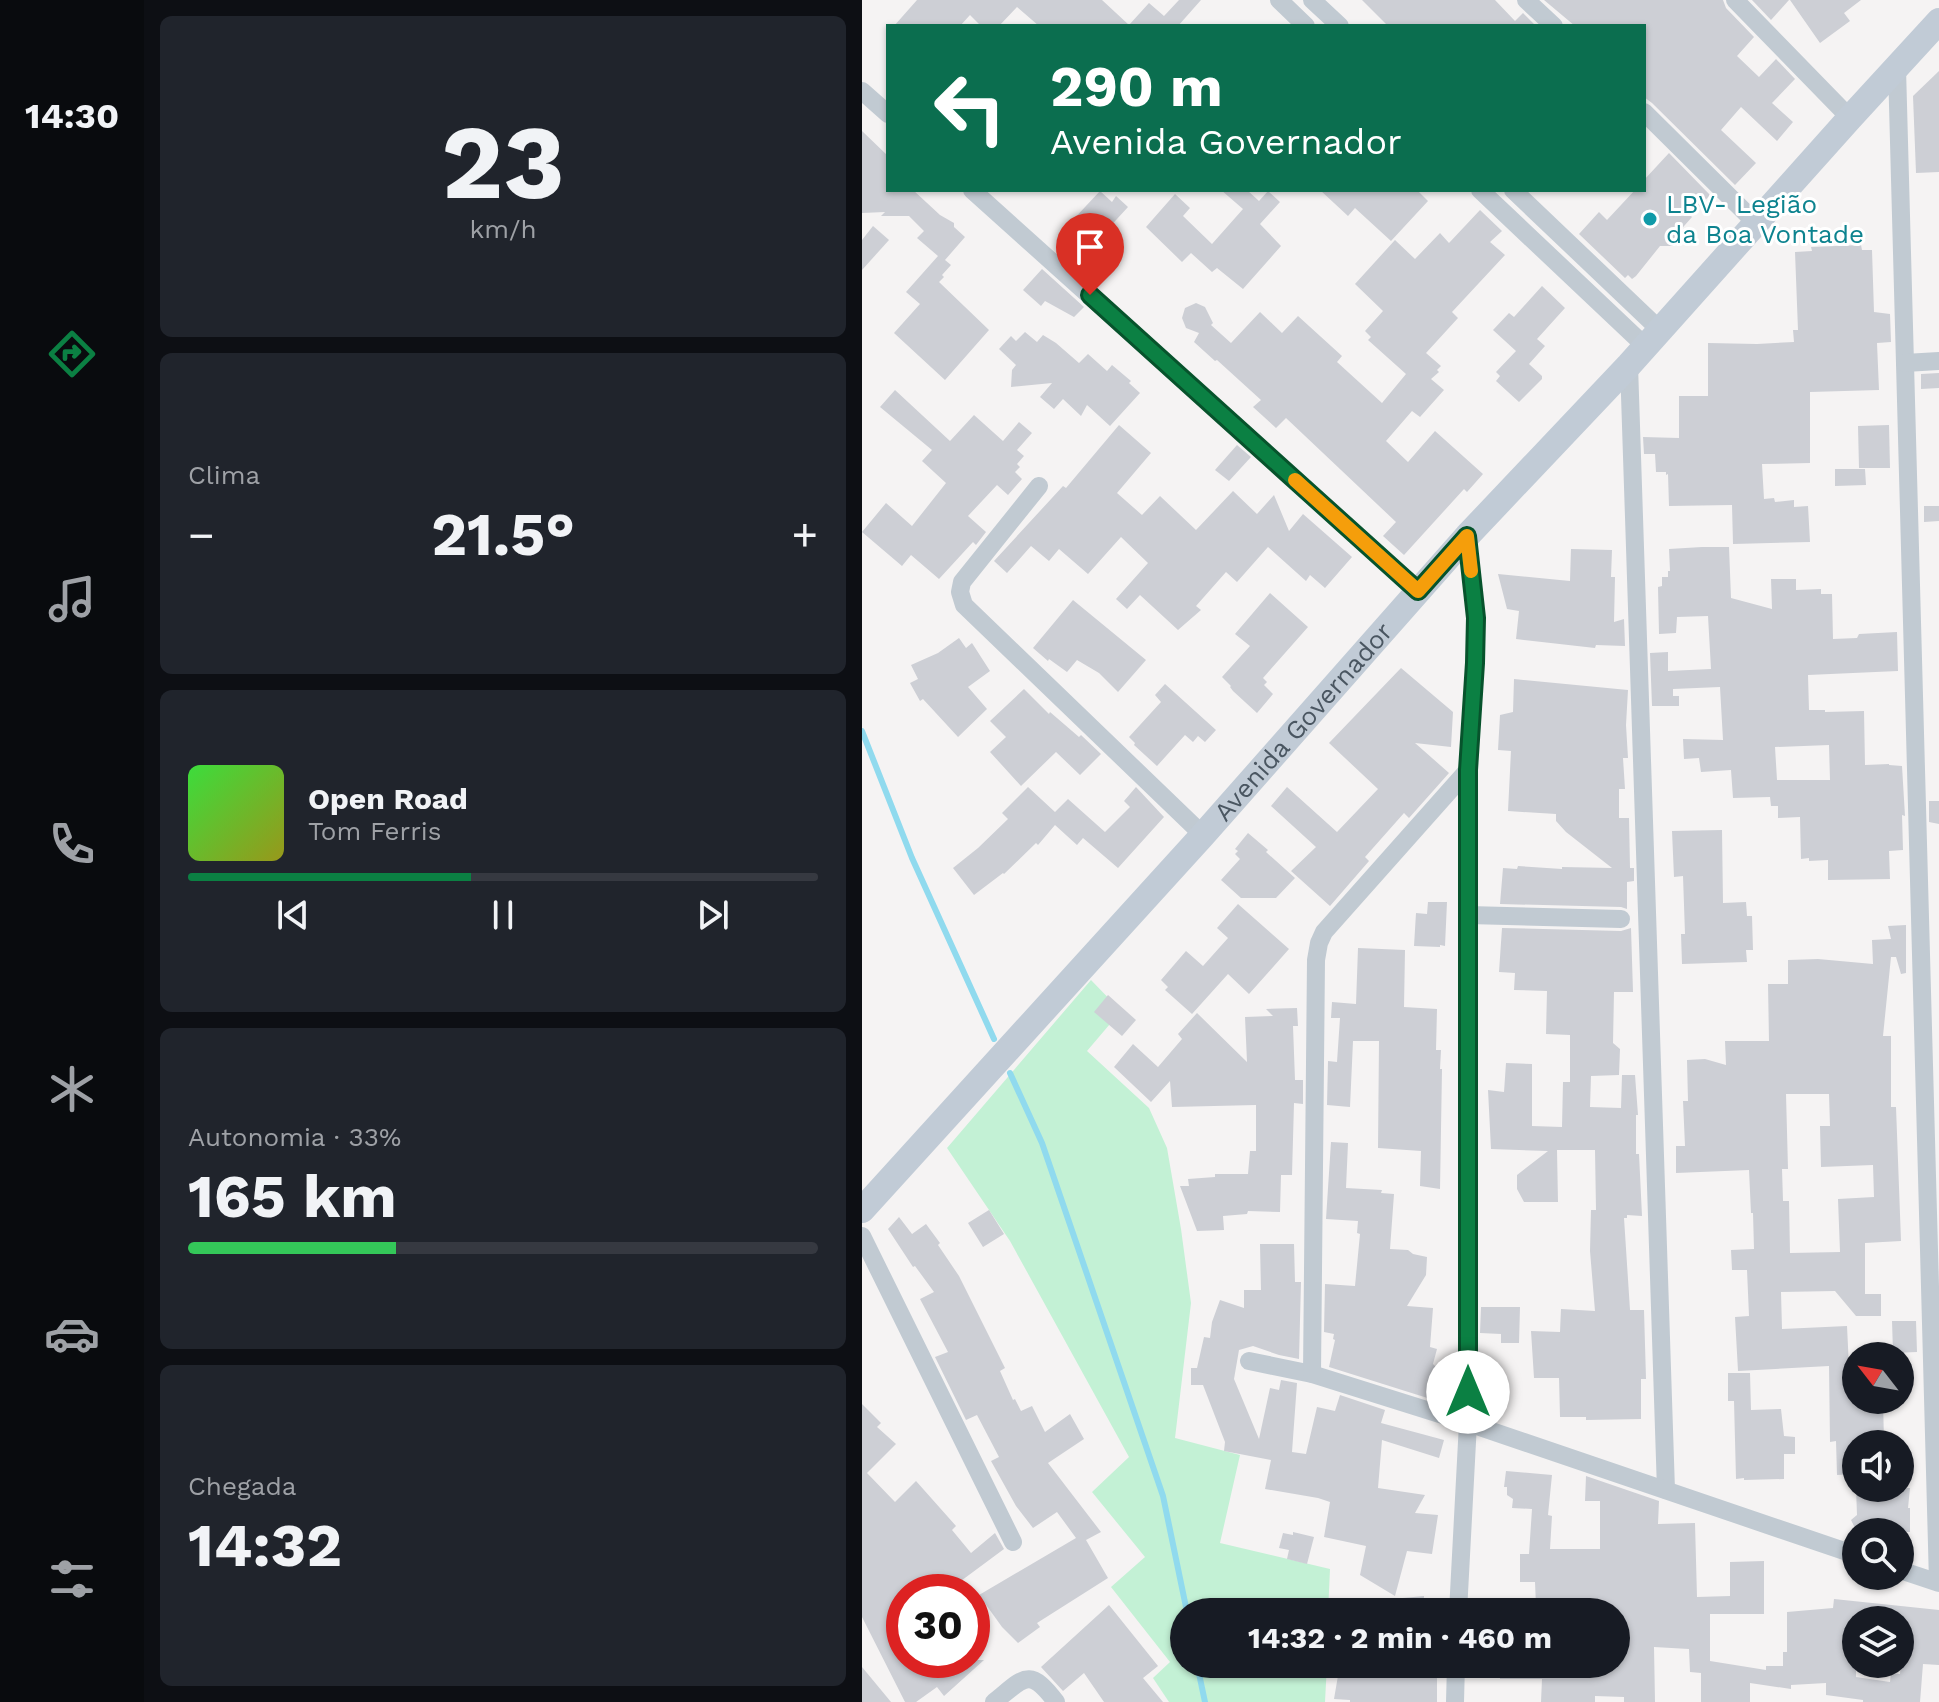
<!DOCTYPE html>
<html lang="pt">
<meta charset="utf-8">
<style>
body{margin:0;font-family:"Work Sans",sans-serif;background:#20242c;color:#f1f3f6;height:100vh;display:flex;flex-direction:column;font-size:30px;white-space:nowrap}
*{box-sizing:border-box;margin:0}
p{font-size:26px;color:#9ea1a6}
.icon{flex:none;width:44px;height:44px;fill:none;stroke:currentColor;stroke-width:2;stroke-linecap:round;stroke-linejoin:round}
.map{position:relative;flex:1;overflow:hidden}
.panel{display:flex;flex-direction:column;gap:16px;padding:16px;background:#0d0f14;width:718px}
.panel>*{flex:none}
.hud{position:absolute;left:24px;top:24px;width:760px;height:168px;border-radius:0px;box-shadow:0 2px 6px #0004;background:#0b6e4f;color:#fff;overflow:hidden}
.needle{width:52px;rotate:301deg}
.buttons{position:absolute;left:980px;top:1342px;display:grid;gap:16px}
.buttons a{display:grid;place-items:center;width:72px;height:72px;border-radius:50%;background:#171b24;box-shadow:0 2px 6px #0004;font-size:40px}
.speed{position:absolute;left:24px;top:1574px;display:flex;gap:16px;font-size:40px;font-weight:700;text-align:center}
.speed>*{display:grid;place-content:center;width:104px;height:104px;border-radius:50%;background:#171b24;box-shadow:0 2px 6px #0004;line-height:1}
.speed .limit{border:12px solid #d22;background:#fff;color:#111}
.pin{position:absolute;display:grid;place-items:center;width:68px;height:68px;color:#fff;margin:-82px -34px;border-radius:50% 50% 50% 0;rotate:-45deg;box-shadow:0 0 8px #0007}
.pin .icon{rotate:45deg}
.me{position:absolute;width:88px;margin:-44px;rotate:0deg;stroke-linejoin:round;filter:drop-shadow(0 0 6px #0008)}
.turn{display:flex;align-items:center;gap:28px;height:168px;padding:0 32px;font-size:36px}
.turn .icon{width:104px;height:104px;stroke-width:2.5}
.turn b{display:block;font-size:56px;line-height:68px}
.big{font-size:60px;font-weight:700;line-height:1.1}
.panel .widget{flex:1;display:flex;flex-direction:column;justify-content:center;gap:12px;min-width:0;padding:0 28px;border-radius:12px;background:#20242c}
.panel .dial{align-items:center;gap:0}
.dial b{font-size:104px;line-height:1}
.song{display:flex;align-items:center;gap:24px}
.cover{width:96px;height:96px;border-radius:12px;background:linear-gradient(135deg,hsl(120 70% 55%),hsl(60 70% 35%))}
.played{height:8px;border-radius:4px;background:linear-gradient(90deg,#0b8043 45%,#363941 45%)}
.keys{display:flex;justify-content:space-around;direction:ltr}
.heat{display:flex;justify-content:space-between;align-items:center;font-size:44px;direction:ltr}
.charge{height:12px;border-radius:6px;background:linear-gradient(90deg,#34c759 33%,#363941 0)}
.trip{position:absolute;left:308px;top:1598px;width:460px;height:80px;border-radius:40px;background:#171b24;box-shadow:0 2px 6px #0004;font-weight:700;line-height:80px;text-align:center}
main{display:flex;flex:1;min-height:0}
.menu{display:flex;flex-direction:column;width:144px;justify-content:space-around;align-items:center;background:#090b0e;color:#9ea1a6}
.menu .icon{width:56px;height:56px}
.menu .on{color:#0b8043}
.menu b{font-size:36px;color:#f1f3f6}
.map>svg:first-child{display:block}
.green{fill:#c3f1d5}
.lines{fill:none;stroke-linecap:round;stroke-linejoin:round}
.stream{stroke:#90daee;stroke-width:6}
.building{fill:#cdcfd5;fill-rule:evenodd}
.street{stroke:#c1cad2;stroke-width:18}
.secondary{stroke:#c1cbd6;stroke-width:26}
.route-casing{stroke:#07532c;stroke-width:20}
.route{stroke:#0b8043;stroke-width:14}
.slow{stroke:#f59e0b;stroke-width:14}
.culture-dot{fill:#0f9aa8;stroke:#fff;stroke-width:3}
.labels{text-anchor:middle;stroke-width:6;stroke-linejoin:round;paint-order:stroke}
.culture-label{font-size:26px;fill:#0d838f;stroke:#fff;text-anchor:start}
.street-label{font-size:26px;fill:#4a5661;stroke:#fff}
</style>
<main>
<nav class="menu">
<b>14:30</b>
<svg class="icon on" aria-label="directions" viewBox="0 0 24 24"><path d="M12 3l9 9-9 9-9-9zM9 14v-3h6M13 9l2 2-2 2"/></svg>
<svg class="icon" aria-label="music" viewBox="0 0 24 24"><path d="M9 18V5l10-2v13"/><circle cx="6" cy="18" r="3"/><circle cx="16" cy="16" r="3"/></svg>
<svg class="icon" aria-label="phone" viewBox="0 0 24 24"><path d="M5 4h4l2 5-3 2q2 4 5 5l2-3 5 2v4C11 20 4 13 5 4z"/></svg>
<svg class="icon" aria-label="climate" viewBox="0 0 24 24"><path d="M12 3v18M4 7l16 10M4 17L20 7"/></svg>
<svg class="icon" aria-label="car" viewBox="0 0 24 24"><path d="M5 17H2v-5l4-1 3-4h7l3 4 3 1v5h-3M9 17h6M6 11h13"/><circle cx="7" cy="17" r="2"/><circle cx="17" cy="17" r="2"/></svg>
<svg class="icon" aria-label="filters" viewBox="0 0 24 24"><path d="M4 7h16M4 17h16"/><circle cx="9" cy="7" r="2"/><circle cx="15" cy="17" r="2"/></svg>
</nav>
<section class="panel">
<div class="widget dial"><b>23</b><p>km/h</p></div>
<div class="widget"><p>Clima</p>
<div class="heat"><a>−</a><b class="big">21.5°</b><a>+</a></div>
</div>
<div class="widget">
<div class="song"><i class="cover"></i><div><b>Open Road</b><p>Tom Ferris</p></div></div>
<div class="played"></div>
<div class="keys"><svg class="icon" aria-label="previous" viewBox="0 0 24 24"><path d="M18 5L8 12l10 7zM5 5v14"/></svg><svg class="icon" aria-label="pause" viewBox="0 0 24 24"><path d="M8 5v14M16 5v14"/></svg><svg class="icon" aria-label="next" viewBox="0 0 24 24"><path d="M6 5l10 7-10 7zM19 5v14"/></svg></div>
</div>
<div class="widget"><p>Autonomia · 33%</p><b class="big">165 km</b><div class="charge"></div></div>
<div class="widget"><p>Chegada</p><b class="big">14:32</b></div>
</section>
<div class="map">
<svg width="1077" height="1702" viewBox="0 0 1077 1702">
<rect width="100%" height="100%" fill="#f5f3f3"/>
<polygon class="green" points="229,980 259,1011 225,1051 287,1108 305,1148 319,1229 329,1303 313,1438 378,1455 358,1543 468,1569 466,1612 322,1612 322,1664 465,1664 463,1702 307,1702 291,1678 308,1662 249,1587 283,1557 230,1492 267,1457 148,1241 85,1148"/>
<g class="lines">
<g class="stream">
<polyline points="0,731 50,858 132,1039"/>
<polyline points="148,1073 180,1143 301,1496 325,1612"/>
<polyline points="335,1664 343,1702"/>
</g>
</g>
<g class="building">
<polygon points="55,0 240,0 267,25 287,3 302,16 317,0 339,0 316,26 177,26 155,7 137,26 119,26 108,15 98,26 32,26"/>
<polygon points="500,0 633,0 653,21 661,13 672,24 668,26 526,26"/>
<polygon points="682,0 861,0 864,8 892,37 875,56 897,77 914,59 933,79 910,103 931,122 915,141 879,107 859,130 894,163 873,185 790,103 782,97 782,26 713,26"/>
<polygon points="890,0 927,0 909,20"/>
<polygon points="928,0 999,0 982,13 988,21 958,43"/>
<polygon points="1077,71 1077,172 1054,173 1051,96"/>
<polygon points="0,131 26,156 26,190 51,190 78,215 92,223 92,227 103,237 83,260 89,265 80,275 82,277 77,282 127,330 83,380 32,333 58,304 44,292 76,256 55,238 62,231 47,216 19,216 23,212 0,213"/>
<polygon points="807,153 848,195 829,216 830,217 815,234 815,246 798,246 774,276 770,279 766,275 763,278 717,234 737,212 745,220 773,190 782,190 782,180"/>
<polygon points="359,190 385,190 397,201 406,191 418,202 398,224 419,246 381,289 355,268 350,272 329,253 320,262 284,227 313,194 328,208 321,216 350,244 381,209"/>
<polygon points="458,190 555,190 566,201 529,241 493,208 486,216"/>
<polygon points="238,191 250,202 254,196 266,207 232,244 209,222"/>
<polygon points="618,210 640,231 628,242 643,255 590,312 596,318 564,353 579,366 575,370 577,372 569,379 582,390 558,417 550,411 524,441 546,462 573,431 621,474 605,492 602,489 542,555 521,536 534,522 424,418 414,428 391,407 399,400 355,360 353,361 332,342 337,333 324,328 320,318 323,308 334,303 343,307 351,323 349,325 369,343 398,312 420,333 436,316 480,356 475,362 520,403 544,374 506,340 509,337 503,331 521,311 493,284 533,240 553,259 578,233 587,243"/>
<polygon points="11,226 27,240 0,270 0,240"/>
<polygon points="999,245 1000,250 1010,250 1012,312 1028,314 1029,342 1015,343 1017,390 948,392 948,463 900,464 902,499 912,498 913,502 932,500 932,507 946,506 948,542 871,544 870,505 807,506 806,474 804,475 804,472 794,472 793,454 782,454 781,437 817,438 817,396 846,396 846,343 895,344 932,342 931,330 936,330 933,252 950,251 949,247"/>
<polygon points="180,269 222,307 212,317 183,301 179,306 161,290"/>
<polygon points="680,286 703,308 675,339 683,346 667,364 680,376 680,379 657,402 634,381 638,376 634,372 654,351 631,330 647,313 652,317"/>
<polygon points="163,332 175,342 181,335 194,343 217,363 226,354 245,371 250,365 269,381 267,383 278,393 248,426 225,405 219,416 201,399 192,409 178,397 190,383 149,387 150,370 154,365 137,349 149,336 154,341"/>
<polygon points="1077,373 1077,388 1059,389 1059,374"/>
<polygon points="33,390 88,441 112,415 141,441 157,422 170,433 155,450 162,456 155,464 158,467 153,472 160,479 146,495 135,485 106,516 124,532 114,545 111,542 77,579 49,555 40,566 0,532 24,503 50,526 84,483 60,461 70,450 18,407"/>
<polygon points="257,425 289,453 255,493 280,515 298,496 334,530 371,491 395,514 412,495 427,531 441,514 490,557 463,588 448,575 444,581 406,547 375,582 364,572 334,606 339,610 316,630 278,595 265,609 254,599 286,563 259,537 226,574 197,549 187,561 169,546 145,573 132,561 201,486 204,488"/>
<polygon points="1027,425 1028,468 997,468 996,426"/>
<polygon points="375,445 389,457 367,481 353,470"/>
<polygon points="973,469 1003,469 1004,485 973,486"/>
<polygon points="1062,506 1077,506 1077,521 1062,522"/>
<path d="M 840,547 L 867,547 L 869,598 L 910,609 L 909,579 L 934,579 L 934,590 L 959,589 L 959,594 L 970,594 L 971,639 L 995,638 L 997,634 L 1035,632 L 1036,671 L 946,675 L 947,710 L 963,710 L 963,712 L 1002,711 L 1003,765 L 1027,764 L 1027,765 L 1040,766 L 1043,816 L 1040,815 L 1041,850 L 1027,851 L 1028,879 L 966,880 L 966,860 L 947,861 L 947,858 L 939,859 L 938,817 L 916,818 L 916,806 L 909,806 L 908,797 L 871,798 L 869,770 L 839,772 L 837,758 L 822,759 L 821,739 L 861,740 L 858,687 L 811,689 L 811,696 L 817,696 L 817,706 L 790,706 L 788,653 L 806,652 L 806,671 L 849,669 L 846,616 L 815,617 L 814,633 L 797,634 L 796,587 L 800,586 L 800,577 L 806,577 L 806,571 L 808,571 L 807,549 ZM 967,745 L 968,780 L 915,780 L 913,747 Z"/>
<polygon points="709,549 750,550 749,577 753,577 752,622 762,619 763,646 734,645 733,648 654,639 657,611 645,609 636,574 708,581"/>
<polygon points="408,593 446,627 401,678 405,682 402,685 411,694 395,713 371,691 368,687 369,686 360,677 388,646 373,634"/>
<polygon points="211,600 284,660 256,692 237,673 215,660 205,672 187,659 186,661 171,648"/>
<polygon points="97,638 104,648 110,643 128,671 106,687 125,709 96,737 61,699 58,701 48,683 56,679 49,665 76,653"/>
<polygon points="539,668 591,712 589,747 553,743 587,773 547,818 542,813 503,857 507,861 468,906 429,871 454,847 409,806 425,787 475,832 516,789 467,743"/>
<polygon points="652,679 766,690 764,725 766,758 761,758 763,789 757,789 757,818 767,818 768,868 772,868 772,881 765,882 765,909 759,907 638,904 641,868 655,869 656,866 700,869 700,867 750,868 704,832 694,821 694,814 646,811 649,751 636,750 638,715 651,712"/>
<polygon points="303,684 354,730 343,742 336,736 331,742 323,735 295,766 272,745 273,743 267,737 299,702 293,695"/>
<polygon points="162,689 187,714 188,712 217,737 219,735 239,754 218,775 194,752 159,786 128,752 144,737 128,721"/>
<polygon points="166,787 193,812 206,799 243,832 268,807 262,801 274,787 302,817 256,868 221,838 215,845 193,825 176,845 174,843 142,874 141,873 112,895 91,868 116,848 146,819 140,813"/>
<polygon points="1067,801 1077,801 1077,824 1067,822"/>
<polygon points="860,830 861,903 884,902 885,916 890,916 891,950 884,950 885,962 820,964 819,934 823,934 821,876 812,877 810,831"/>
<polygon points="386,833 406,850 404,852 433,878 414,898 379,898 359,880 378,859 373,854 376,851 373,849"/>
<polygon points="566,902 585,902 583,946 578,945 578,947 552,946 554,913 565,914"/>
<polygon points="376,904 427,949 387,994 366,974 330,1014 303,990 306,987 299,980 324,951 341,966 366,938 355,928"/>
<path d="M 1044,925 L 1044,973 L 1039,974 L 1034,957 L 1029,957 L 1021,1036 L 1029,1036 L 1029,1107 L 1034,1107 L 1039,1241 L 1003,1243 L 1003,1294 L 1019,1294 L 1019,1316 L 994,1316 L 973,1291 L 919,1292 L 920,1329 L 985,1326 L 988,1388 L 994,1388 L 994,1400 L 1021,1400 L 1022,1441 L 994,1442 L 994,1474 L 975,1475 L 974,1441 L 968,1442 L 967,1366 L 876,1371 L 873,1317 L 887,1316 L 885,1270 L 870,1270 L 869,1250 L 892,1249 L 891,1213 L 889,1213 L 887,1170 L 814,1173 L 814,1146 L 823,1146 L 821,1101 L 826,1101 L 825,1060 L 843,1059 L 864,1065 L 863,1041 L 907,1041 L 906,984 L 926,984 L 926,960 L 956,959 L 1011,964 L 1010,940 L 1029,939 L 1026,926 ZM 924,1094 L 967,1094 L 968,1126 L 958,1126 L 959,1167 L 1011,1165 L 1012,1197 L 976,1199 L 978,1252 L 928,1253 L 927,1201 L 921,1201 L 920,1169 L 926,1169 Z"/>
<polygon points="640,928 759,931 769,928 771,992 752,992 751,1043 758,1049 757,1075 729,1076 728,1107 759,1108 760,1075 773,1075 776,1115 774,1115 774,1154 777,1154 780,1216 765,1215 765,1218 762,1218 768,1310 782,1310 784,1379 779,1379 779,1419 724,1420 724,1417 698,1417 697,1378 672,1378 669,1331 698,1332 699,1309 733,1311 728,1251 729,1210 734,1210 733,1150 695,1150 696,1202 662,1202 655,1189 655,1175 686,1151 629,1149 626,1090 642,1092 644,1063 670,1064 670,1126 700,1127 701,1082 708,1082 708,1035 684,1034 685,991 652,990 653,973 637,972"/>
<polygon points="496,948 543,950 542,1007 575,1009 574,1050 579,1050 578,1069 580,1069 578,1189 558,1186 559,1151 516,1148 517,1041 491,1041 488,1107 465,1105 466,1061 475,1062 478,1018 469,1018 470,1002 494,1004"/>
<polygon points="246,995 274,1020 260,1036 232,1012"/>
<polygon points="435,1008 436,1026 431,1026 433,1080 441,1080 441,1104 432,1103 430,1175 419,1175 418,1212 386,1211 385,1214 361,1216 362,1230 335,1231 318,1186 327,1186 326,1179 353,1177 353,1174 386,1174 388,1151 394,1151 394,1105 310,1107 308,1081 289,1102 252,1067 271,1044 296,1067 320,1039 316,1034 335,1013 385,1062 383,1017 411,1016 404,1009"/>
<polygon points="469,1142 486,1143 484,1188 520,1190 519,1193 532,1194 528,1249 546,1250 551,1254 565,1257 564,1275 545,1306 571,1308 568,1347 575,1349 571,1364 578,1371 575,1401 467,1367 473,1340 471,1339 472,1334 462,1332 463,1284 493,1286 498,1234 495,1233 496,1221 464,1219"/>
<polygon points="127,1210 142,1234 121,1247 106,1223"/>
<polygon points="37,1217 50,1234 64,1224 78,1243 76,1245 97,1276 143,1368 138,1371 151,1400 153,1399 159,1411 170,1406 183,1432 208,1414 222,1439 186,1463 239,1532 224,1540 246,1578 175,1623 178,1627 156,1643 140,1627 117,1595 214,1538 195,1512 171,1528 154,1506 129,1461 137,1457 115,1415 104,1420 73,1357 86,1352 58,1299 72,1292 53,1266 51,1267 26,1229"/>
<polygon points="398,1244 432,1244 433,1282 439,1282 437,1359 417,1355 391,1346 377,1350 372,1379 397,1439 408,1388 417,1390 419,1380 435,1383 430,1452 444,1454 455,1407 473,1411 478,1395 523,1410 519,1423 582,1440 577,1458 520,1440 516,1488 563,1495 553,1513 576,1515 570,1554 545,1551 533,1596 498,1575 504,1546 462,1537 468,1502 456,1498 403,1489 409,1460 362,1451 363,1442 341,1385 329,1385 329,1368 335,1368 342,1337 348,1338 350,1322 358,1300 382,1308 382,1290 399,1290"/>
<polygon points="619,1307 658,1307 657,1343 639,1343 639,1334 618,1333"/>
<polygon points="1030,1321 1054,1321 1055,1352 1031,1353"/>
<polygon points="866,1373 888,1373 889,1410 919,1409 922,1436 933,1437 933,1454 922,1454 922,1479 882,1480 882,1478 874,1479 872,1401 866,1401"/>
<polygon points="0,1404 19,1423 15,1427 34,1444 5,1473 33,1502 54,1481 94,1526 90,1530 109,1553 133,1533 142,1549 84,1592 42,1592 42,1660 122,1660 82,1696 75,1687 54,1702 43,1702 0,1617"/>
<path d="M 644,1471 L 690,1475 L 686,1515 L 690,1516 L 688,1549 L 738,1549 L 738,1501 L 723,1501 L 724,1476 L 797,1501 L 796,1524 L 833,1523 L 835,1597 L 868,1596 L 868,1562 L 902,1561 L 902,1614 L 848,1614 L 848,1661 L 904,1670 L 904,1666 L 921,1666 L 921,1652 L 925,1652 L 925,1612 L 971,1608 L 972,1599 L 1077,1610 L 1077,1665 L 1061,1664 L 1058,1702 L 1001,1702 L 1001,1700 L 964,1695 L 964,1683 L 929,1685 L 929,1689 L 888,1683 L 888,1702 L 839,1702 L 839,1673 L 828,1672 L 827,1649 L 792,1647 L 793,1702 L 762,1702 L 762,1697 L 733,1696 L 733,1702 L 679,1702 L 680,1679 L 638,1679 L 638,1664 L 754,1664 L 754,1612 L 746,1612 L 746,1610 L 707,1612 L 706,1604 L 674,1606 L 673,1582 L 658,1582 L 658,1554 L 667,1554 L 670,1509 L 650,1508 L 651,1499 L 645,1495 L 645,1487 L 642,1487 ZM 994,1620 L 1042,1620 L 1038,1674 L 1029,1673 L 1028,1682 L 994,1677 Z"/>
<polygon points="994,1488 1048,1488 1046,1508 1048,1508 1048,1532 995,1532 989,1520 995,1515"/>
<polygon points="431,1532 452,1537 445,1564 425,1559 427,1550 417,1548 421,1533 431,1535"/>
<polygon points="562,1596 561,1612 510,1612 509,1601"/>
<polygon points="247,1605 296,1666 281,1678 301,1702 242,1702 222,1673 201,1691 179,1667"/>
<polygon points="478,1664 552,1664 552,1666 575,1667 575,1702 488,1702 488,1700 472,1699"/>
<polygon points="0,1667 29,1702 0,1702"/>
</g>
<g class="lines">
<g class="street">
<polyline points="417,0 444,26"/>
<polyline points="450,0 478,26"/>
<polyline points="664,0 692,26"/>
<polyline points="873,0 988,118"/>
<polyline points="1035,68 1076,1582"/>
<polyline points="0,91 26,114"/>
<polyline points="782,112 894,223"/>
<polyline points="110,190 556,591"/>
<polyline points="618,190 783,346"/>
<polyline points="651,190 798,330"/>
<polyline points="1043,363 1077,361"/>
<polyline points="767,365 804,1490"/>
<polyline points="177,486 100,582 98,592 102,605 341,835"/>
<polyline points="606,915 759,919"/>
<polyline points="0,1236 151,1542"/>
<polyline points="387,1361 450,1374 606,1423 994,1555"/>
<polyline points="450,1374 454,960 457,943 462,932 606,770"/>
<polyline points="1038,1570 1077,1583"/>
<polyline points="596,1612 606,1423 606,770 613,663 614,618 605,536"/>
<path d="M 132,1702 C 162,1678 167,1666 194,1702"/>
<polyline points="593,1702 594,1664"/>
</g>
<path class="secondary" id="s1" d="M 0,1210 L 341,835 L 605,536 L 767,365 L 988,118 L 1077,21"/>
</g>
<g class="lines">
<g class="route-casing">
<polyline id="route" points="228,295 556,591 605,536 614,618 613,663 606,770 606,1392"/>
</g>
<use href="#route" class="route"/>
<polyline class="slow" points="433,480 556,591 605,536 609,571"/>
</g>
<circle class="culture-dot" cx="788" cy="219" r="8"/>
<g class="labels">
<g class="culture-label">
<text x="804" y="213">LBV- Legião<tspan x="804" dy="30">da Boa Vontade</tspan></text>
</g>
<g class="street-label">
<text dy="9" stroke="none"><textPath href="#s1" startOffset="658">Avenida Governador</textPath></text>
</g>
</g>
</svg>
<div class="buttons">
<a><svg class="needle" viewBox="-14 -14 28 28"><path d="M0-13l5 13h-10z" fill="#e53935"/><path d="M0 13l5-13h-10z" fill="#9ea1a6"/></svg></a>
<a><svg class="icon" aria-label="sound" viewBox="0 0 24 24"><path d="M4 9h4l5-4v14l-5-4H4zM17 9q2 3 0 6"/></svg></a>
<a><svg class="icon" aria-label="search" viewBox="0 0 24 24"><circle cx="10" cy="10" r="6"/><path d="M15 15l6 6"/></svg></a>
<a><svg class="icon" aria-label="layers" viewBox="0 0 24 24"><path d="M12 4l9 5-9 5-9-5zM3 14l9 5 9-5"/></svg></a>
</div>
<div class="speed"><div class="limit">30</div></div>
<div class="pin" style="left:228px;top:295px;background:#d93025"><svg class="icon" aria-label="arrive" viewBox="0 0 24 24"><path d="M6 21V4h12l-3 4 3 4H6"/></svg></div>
<svg class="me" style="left:606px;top:1392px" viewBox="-20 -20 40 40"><circle r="19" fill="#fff"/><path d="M0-13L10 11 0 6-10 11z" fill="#0b8043"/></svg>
<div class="trip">14:32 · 2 min · 460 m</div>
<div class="hud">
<div class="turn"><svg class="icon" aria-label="left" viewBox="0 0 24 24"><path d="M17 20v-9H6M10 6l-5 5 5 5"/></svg><div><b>290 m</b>Avenida Governador</div></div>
</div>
</div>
</main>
